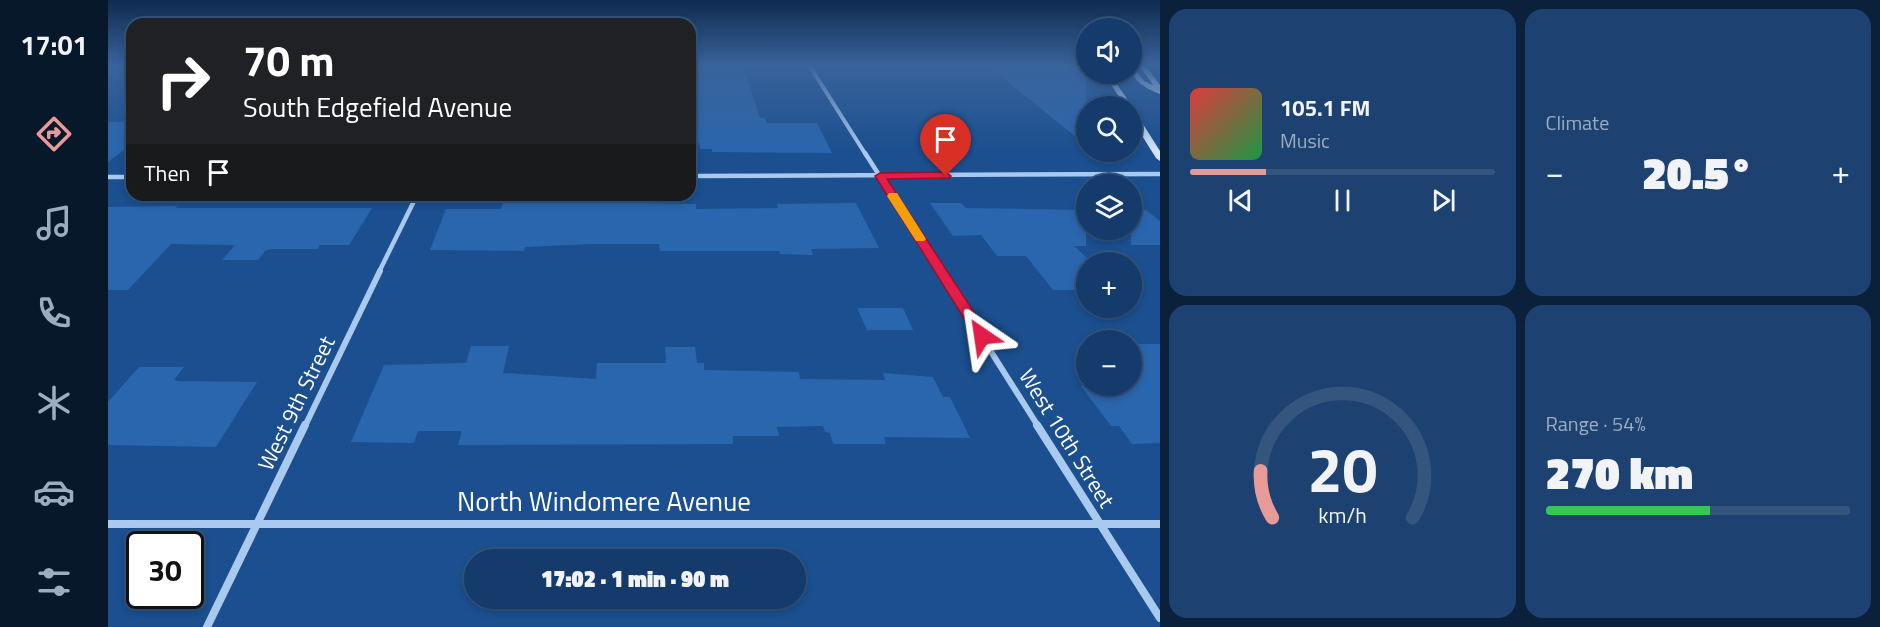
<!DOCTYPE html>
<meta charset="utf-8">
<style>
body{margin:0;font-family:"Titillium Web",sans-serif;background:#1d4271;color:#f1f3f6;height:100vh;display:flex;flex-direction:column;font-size:22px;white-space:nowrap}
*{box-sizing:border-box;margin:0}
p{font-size:20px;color:#9dadc1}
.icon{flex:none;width:33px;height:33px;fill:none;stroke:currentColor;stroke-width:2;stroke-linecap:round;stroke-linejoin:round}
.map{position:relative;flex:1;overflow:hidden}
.sheet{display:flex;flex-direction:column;gap:9px;padding:9px;background:#0b203b;width:720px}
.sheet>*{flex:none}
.hud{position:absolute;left:18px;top:18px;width:570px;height:183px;border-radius:18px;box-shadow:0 3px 9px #0003,0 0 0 2px #33557e;background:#202124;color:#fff;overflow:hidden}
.tools{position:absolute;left:968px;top:18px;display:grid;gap:12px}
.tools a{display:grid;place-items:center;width:66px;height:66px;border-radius:50%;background:#143b6b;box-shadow:0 3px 9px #0003,0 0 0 2px #33557e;font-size:30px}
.speed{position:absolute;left:18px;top:531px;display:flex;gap:12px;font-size:30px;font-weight:700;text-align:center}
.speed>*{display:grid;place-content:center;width:78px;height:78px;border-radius:50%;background:#143b6b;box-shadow:0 3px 9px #0003,0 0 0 2px #33557e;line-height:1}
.speed .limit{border:3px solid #111;border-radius:9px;background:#fff;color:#111}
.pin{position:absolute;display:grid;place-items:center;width:51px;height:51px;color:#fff;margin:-62px -26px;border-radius:50% 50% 50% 0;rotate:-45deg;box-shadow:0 0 6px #0007}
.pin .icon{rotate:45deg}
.me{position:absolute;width:66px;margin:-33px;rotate:328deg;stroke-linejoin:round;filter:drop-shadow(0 0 4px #0008)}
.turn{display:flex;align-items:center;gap:21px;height:126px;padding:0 18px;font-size:27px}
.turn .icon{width:78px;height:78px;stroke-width:2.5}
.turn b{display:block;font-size:42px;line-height:51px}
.then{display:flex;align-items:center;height:57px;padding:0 18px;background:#0003;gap:12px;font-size:22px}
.big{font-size:45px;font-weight:800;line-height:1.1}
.sheet .widget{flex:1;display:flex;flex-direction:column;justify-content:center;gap:9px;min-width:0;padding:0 21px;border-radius:18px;background:#1d4271}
.sheet .dial{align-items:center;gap:0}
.dial svg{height:156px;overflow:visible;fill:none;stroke:#33557e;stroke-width:7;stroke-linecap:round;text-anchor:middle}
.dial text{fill:#f1f3f6;stroke:none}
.song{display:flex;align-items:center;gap:18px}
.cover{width:72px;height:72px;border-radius:9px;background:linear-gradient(135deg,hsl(0 70% 55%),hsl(140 70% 35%))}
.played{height:6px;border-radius:3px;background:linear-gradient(90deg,#e69b98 25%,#33557e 25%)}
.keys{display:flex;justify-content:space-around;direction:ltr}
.heat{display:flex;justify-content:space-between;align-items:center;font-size:33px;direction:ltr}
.charge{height:9px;border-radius:4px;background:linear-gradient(90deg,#34c759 54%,#33557e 0)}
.sheet .tiles{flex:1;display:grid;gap:9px;grid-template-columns:repeat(2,1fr)}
.trip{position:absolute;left:356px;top:549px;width:342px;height:60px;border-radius:30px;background:#143b6b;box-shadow:0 3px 9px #0003,0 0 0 2px #33557e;font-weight:800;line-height:60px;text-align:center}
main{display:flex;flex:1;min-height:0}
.menu{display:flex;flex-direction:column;width:108px;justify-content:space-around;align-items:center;background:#08182b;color:#9dadc1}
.menu .icon{width:42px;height:42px}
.menu .current{color:#e69b98}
.menu b{font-size:27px;color:#f1f3f6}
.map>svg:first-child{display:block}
.building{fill:#2a66ad}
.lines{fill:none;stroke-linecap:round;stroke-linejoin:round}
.street-far3{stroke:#a9c9ee;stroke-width:4}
.street-far2{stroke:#a9c9ee;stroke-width:4.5}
.street-far1{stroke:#a9c9ee;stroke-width:6}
.street{stroke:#a9c9ee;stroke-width:8}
.secondary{fill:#d6e6fa;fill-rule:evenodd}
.route{fill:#e11d48;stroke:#92132f;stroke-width:1.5}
.slow{fill:#f59e0b}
.labels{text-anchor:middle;stroke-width:6;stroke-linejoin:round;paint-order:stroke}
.street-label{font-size:22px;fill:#fff;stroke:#1b4f8f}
.near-street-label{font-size:27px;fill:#fff;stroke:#1b4f8f}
</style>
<main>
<nav class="menu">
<b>17:01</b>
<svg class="icon current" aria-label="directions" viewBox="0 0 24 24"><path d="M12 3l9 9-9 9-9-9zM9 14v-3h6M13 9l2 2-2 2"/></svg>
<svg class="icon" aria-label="music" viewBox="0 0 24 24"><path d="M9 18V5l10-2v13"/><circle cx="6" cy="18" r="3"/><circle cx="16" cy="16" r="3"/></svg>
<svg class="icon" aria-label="phone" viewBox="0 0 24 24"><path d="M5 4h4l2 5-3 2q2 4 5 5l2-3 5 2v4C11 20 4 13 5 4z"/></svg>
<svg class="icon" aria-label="climate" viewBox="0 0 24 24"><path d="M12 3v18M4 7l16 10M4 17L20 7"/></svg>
<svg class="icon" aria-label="car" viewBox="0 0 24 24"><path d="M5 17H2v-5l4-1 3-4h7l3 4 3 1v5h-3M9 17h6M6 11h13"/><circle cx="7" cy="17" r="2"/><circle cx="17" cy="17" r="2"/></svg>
<svg class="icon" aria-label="filters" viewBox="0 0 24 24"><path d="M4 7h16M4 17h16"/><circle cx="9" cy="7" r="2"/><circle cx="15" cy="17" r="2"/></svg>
</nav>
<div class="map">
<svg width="1052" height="627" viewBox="0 0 1052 627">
<rect width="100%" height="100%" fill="#1b4f8f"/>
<g class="building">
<polygon points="582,65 635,65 652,118 657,118 659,123 709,123 724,153 604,152 604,149 592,149 591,143 582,143"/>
<polygon points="879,65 964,65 978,74 978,145"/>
<polygon points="0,122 24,122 24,144 0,162"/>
<polygon points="491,202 588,204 588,209 670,208 669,204 748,203 771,248 703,249 705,255 672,254 671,251 552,251 551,244 482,244 417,247 416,251 322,250 338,209 393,209 395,203"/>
<polygon points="822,203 853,203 858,208 978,210 978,246 966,246 978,257 978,290 945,290 918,256 889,256 873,235 845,236"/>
<polygon points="70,206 67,208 264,208 241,245 212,245 210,249 163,249 157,251 150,260 114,260 127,245 63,244 20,290 0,290 0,207"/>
<polygon points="1023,210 1038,210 1052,221 1052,245 1023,245"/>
<polygon points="749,308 795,308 805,330 759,330"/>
<polygon points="1023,344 1052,344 1052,443 1024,444 1011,426 1003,426 973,386 1023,386"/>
<polygon points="363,346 401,346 395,373 488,379 489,363 558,363 557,347 587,347 589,363 596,363 596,370 691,372 692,379 777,380 775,373 825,377 835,397 842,397 862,438 776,437 778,444 725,444 722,433 717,432 715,426 669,427 671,436 625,436 625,444 350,445 354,431 310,431 306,443 243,442 276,365 358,363"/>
<polygon points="31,367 76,367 66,380 70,381 149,382 108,447 0,445 0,402"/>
</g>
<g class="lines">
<polyline class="street-far3" points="701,65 758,155"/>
<g class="street-far2">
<polyline points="757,153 833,272"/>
<polyline points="582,176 1052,174"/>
<polyline points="0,177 24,177"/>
<polyline points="271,272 309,195"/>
</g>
<g class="street-far1">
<polyline points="832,271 930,426"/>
<polyline points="197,426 272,271"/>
</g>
<g class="street">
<polyline points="929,425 1052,618"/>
<polyline points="0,524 1052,524"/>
<polyline points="99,627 197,425"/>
</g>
<g class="secondary">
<path d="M 1023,65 L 1036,81 L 1045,85 L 1031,65 L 1037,65 L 1052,85 L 1052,94 C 1039,89 1023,81 1023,65 Z"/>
<polygon points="996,74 1002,74 1024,106 1023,107 1017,106"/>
<polygon points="1023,110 1026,110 1052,151 1052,161 1048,158 1023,118"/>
</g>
</g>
<linearGradient id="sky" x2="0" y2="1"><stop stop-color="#0f2b4f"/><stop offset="0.43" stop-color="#39639b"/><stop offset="1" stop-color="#39639b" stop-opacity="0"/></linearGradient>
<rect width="1052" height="152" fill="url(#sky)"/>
<polygon class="route" points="838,172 843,176 841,178 779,179 879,332 881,336 879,339 869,339 767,176 772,173"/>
<polygon class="slow" points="781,193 789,193 818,239 816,241 808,241 779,196"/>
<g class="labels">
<g class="street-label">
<text transform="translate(188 403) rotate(-64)" y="8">West 9th Street</text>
<text transform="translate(959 438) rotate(58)" y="8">West 10th Street</text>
</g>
<g class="near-street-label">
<text x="496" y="511">North Windomere Avenue</text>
</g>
</g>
</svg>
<div class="tools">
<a><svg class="icon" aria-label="sound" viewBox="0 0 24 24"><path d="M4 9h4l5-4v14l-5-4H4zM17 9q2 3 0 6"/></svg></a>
<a><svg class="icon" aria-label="search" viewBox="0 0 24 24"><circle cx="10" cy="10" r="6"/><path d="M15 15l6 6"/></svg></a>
<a><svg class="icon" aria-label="layers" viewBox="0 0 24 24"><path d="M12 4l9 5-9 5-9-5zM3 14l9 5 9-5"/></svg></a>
<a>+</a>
<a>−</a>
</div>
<div class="speed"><div class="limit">30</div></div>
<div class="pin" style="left:838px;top:176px;background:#d93025"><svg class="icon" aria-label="arrive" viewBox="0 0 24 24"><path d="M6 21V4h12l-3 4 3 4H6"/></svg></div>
<svg class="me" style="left:874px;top:336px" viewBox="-20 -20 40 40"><path d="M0-17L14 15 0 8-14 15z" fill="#e11d48" stroke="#fff" stroke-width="4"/></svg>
<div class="trip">17:02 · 1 min · 90 m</div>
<div class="hud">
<div class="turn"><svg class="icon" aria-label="right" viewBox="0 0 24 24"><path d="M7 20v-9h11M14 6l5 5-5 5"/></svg><div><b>70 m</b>South Edgefield Avenue</div></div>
<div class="then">Then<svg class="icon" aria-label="arrive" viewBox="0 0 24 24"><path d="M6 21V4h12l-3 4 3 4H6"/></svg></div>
</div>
</div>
<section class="sheet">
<div class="tiles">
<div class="widget">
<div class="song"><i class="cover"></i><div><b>105.1 FM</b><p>Music</p></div></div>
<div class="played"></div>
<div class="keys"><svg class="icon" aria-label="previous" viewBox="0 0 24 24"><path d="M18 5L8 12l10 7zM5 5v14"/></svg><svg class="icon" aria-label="pause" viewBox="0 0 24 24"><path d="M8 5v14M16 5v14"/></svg><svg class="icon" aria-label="next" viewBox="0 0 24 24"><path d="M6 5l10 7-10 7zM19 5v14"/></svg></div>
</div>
<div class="widget"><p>Climate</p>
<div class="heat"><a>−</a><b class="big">20.5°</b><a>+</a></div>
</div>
<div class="widget dial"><svg viewBox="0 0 100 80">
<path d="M14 69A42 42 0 1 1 86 69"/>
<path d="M14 69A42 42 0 0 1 8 45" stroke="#e69b98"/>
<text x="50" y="56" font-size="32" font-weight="700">20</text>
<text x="50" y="72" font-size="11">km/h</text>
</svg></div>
<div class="widget"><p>Range · 54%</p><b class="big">270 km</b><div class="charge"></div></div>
</div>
</section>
</main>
